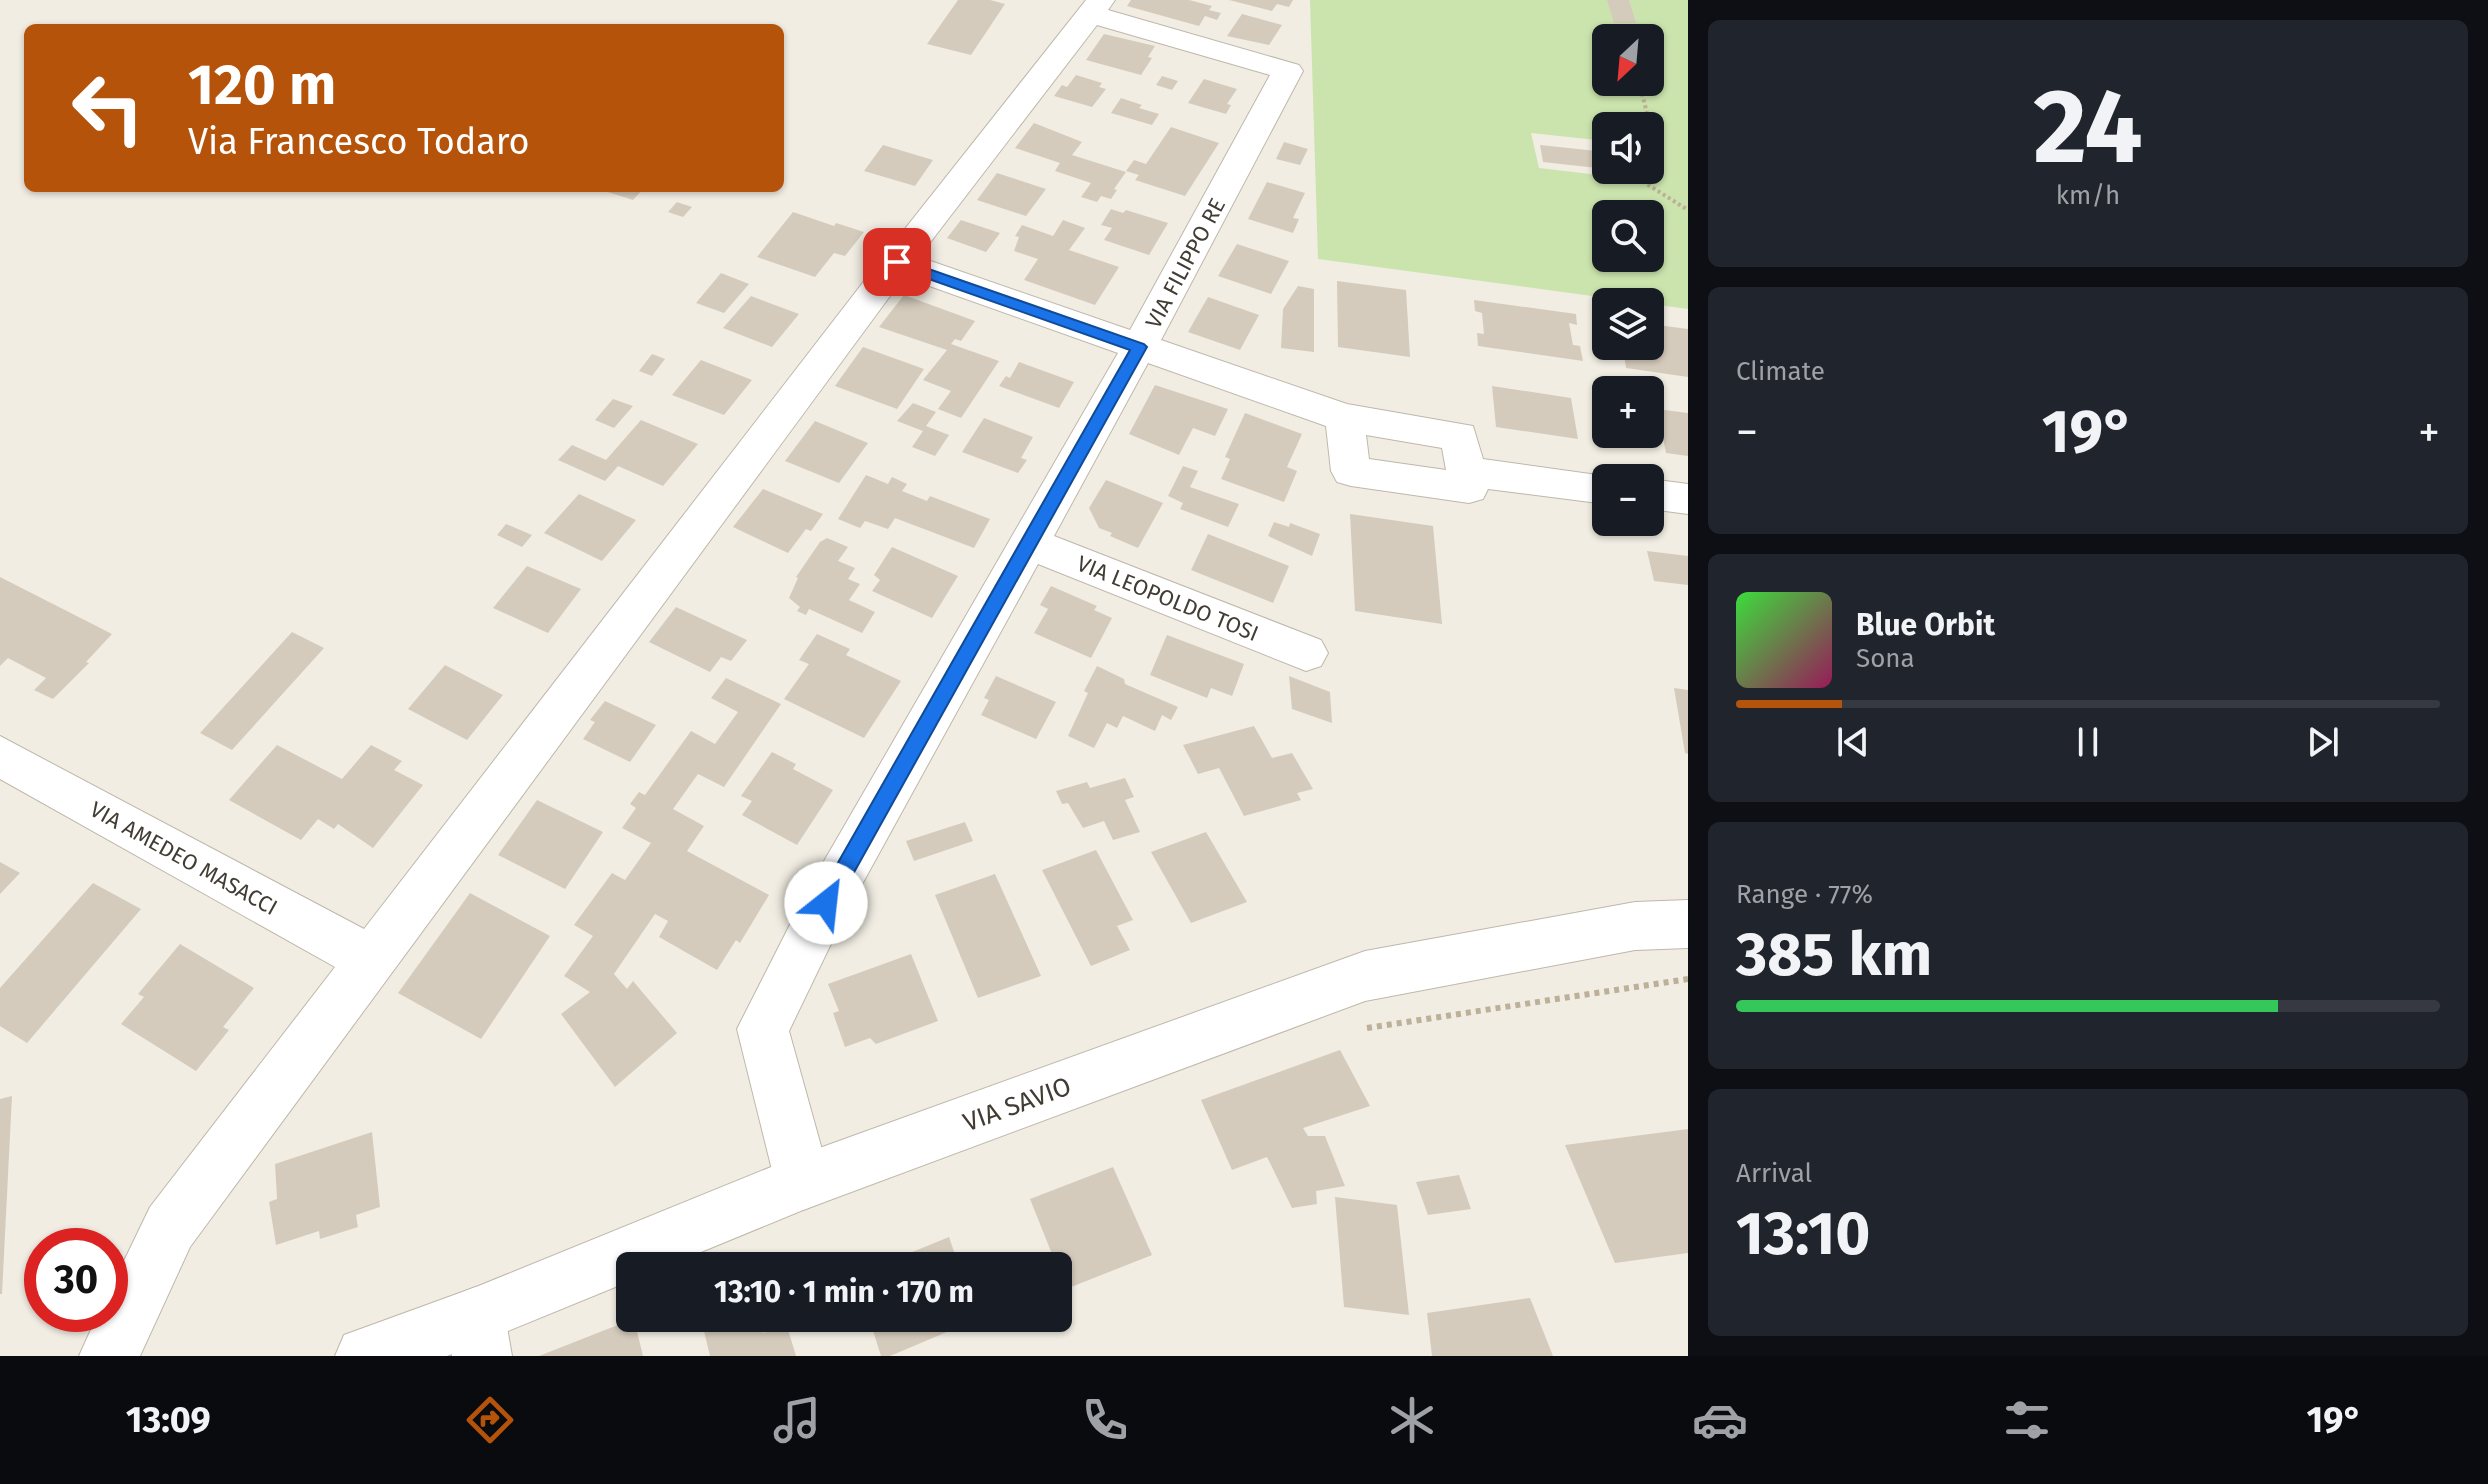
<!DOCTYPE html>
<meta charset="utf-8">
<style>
body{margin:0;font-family:"Fira Sans",sans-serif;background:#20242c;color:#f1f3f6;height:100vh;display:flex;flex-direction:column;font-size:30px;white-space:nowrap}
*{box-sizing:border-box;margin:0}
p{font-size:26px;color:#9ea1a6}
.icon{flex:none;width:44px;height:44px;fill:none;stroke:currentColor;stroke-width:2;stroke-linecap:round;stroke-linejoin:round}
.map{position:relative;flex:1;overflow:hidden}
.side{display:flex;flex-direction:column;gap:20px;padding:20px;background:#0d0f14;width:800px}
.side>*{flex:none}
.top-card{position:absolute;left:24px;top:24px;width:760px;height:168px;border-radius:12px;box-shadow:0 2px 6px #0004;background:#b45309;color:#fff;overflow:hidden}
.needle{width:52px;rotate:206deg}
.buttons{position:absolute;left:1592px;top:24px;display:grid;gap:16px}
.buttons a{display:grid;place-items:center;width:72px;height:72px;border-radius:12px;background:#171b24;box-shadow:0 2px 6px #0004;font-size:40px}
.speed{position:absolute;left:24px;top:1228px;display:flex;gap:16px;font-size:40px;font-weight:700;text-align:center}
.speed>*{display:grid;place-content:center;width:104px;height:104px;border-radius:50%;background:#171b24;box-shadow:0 2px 6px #0004;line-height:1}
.speed .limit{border:12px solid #d22;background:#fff;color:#111}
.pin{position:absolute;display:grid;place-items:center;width:68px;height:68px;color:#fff;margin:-34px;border-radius:16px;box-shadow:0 4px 12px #0006}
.me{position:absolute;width:88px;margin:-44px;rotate:29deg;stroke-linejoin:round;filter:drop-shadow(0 0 6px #0008)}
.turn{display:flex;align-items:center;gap:28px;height:168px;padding:0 32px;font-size:36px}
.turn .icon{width:104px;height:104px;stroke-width:2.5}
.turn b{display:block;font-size:56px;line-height:68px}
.big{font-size:60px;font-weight:700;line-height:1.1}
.side .card{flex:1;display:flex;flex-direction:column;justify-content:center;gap:12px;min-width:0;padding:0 28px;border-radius:12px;background:#20242c}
.side .dial{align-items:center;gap:0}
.dial b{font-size:104px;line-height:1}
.song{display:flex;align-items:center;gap:24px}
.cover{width:96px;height:96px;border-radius:12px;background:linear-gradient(135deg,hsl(120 70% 55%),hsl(330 70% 35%))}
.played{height:8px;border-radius:4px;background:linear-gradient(90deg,#b45309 15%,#363941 15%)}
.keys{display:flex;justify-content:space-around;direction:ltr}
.heat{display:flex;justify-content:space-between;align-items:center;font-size:44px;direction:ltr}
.charge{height:12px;border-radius:6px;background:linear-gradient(90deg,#34c759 77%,#363941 0)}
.trip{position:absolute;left:616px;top:1252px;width:456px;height:80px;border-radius:12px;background:#171b24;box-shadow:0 2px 6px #0004;font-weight:700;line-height:80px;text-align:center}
.dock{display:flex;height:128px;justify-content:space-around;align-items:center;background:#090b0e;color:#9ea1a6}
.dock .icon{width:56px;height:56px}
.dock .on{color:#b45309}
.dock b{font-size:36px;color:#f1f3f6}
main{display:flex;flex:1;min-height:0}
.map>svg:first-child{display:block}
.green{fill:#cbe4ad;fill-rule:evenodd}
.building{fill:#d5cbbc}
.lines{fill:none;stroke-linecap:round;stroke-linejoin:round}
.minor-casing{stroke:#bfb7aa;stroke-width:2}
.tertiary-casing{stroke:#bfb7aa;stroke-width:2}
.path-far1{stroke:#bdb099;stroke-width:4;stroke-dasharray:3 3;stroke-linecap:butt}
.path{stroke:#bdb099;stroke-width:6;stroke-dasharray:5 5;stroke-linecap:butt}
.minor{fill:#fff;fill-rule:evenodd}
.tertiary{fill:#fff;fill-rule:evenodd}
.route{fill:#1a73e8;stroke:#114b97;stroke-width:2}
.labels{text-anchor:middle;stroke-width:7;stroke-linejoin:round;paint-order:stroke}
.street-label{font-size:22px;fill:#423d34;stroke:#fff}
.near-street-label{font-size:26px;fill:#423d34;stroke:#fff}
</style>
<main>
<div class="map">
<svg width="1688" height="1356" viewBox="0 0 1688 1356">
<rect width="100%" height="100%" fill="#f1ede3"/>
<path class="green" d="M 1310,0 L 1688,0 L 1688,309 L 1318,259 ZM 1606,38 L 1650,38 L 1650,82 L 1606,82 ZM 1606,126 L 1650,126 L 1650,170 L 1647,170 L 1650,181 L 1539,168 L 1531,133 L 1606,141 ZM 1606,214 L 1650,214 L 1650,258 L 1606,258 Z"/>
<g class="building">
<polygon points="958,0 990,0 1005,4 971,55 927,44"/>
<polygon points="1131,0 1189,0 1212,6 1209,10 1221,13 1217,20 1205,16 1199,26 1127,6"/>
<polygon points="1229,0 1293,0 1289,7 1277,4 1272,11"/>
<polygon points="1607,0 1629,0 1636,23 1614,23"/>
<polygon points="1242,14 1282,25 1269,45 1227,36"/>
<polygon points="1104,34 1155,46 1148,57 1152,58 1141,75 1086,60"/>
<polygon points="1076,75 1102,83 1099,87 1106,89 1092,107 1054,96 1062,85 1067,87"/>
<polygon points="1162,76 1178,81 1172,90 1156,85"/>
<polygon points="1204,79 1237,89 1227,104 1231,105 1226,114 1188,103"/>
<polygon points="1121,98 1142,105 1139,108 1159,114 1152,125 1111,113"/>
<polygon points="1034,123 1082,142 1072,155 1126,172 1114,189 1117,190 1111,199 1101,196 1097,202 1081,197 1091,183 1055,171 1060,163 1015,148"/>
<polygon points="1171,127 1219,143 1185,196 1135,180 1139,175 1126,171 1134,160 1146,164"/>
<polygon points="1284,142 1308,149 1300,165 1276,159"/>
<polygon points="883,145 933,160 915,186 864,171"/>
<polygon points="1540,145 1606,152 1606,169 1543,162"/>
<polygon points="997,173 1046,189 1026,216 977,200"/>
<polygon points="1267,182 1305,193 1293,218 1299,219 1293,233 1248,219"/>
<polygon points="612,188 644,188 633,200 608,192"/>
<polygon points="677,202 692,207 683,217 668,212"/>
<polygon points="1111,209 1123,213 1126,210 1168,223 1149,255 1104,240 1112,228 1101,225"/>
<polygon points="793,212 834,226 836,223 864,232 845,256 834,253 815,277 757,257"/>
<polygon points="961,220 1000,233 986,252 947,238"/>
<polygon points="1063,220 1085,228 1069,250 1119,267 1095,305 1024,280 1038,259 1014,251 1019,237 1015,236 1022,225 1053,236"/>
<polygon points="1237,244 1289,261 1271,294 1218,276"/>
<polygon points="721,273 749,284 724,313 696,303"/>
<polygon points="1337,281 1406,290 1410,357 1338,347"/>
<polygon points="1298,286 1314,289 1314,352 1281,348 1283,309"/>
<polygon points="904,295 975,321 961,341 955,339 951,344 999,361 961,418 938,409 951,391 923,380 947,350 879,327"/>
<polygon points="751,296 799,314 772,347 723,328"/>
<polygon points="1208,297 1259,315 1240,350 1188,332"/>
<polygon points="1474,300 1576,314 1577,325 1569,323 1573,345 1580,346 1583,361 1478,346 1477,333 1484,334 1482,313 1475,311"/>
<polygon points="1650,324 1688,329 1688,377 1626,368 1624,354 1632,355 1631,346 1650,346"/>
<polygon points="863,347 924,369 897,409 835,386"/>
<polygon points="652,354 665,359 652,376 639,371"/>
<polygon points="701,360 752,380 724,415 672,395"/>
<polygon points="1019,362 1074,382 1059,408 999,386 1006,376 1010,378"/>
<polygon points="1155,385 1228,409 1215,436 1193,428 1179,455 1129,434"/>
<polygon points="1492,386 1571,398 1578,439 1496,427"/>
<polygon points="613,399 633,406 614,428 595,420"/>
<polygon points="913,403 936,412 926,426 949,435 935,456 912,447 923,431 897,421"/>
<polygon points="1657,409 1688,413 1688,456 1666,453"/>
<polygon points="1245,413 1302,434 1287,467 1297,471 1284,502 1221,479 1230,459 1225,457"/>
<polygon points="984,418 1033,437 1021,458 1027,460 1018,473 962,452"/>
<polygon points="641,420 698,444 663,486 618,466 605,481 558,460 572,445 606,460"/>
<polygon points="815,421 868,443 839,483 785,461"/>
<polygon points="1183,466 1198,471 1190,487 1239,504 1228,527 1180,509 1183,503 1168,496"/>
<polygon points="866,475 888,484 892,477 907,484 902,491 927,501 930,496 990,519 974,548 895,518 888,529 865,521 860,528 838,519"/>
<polygon points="1106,480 1163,503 1138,548 1110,536 1112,533 1099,528 1089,508"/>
<polygon points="763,489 823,514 811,531 806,529 788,553 733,527"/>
<polygon points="579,494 636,520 602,561 544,533"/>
<polygon points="1350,514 1433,526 1442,624 1355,611"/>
<polygon points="1274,522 1289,527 1290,523 1320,534 1312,556 1268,536"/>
<polygon points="506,524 532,535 522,547 497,535"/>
<polygon points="1208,534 1289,566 1273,603 1191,570"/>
<polygon points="827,538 848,547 838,561 855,568 848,579 860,584 849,600 875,612 862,633 809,609 806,615 797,611 800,607 789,598 798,578 796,577 820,542"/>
<polygon points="892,547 958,576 932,618 872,591 880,580 874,575"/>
<polygon points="1647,551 1688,556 1688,585 1654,581"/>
<polygon points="527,566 581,589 548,633 493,608"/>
<polygon points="0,577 112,634 86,662 89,663 53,699 34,690 46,678 8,658 0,666"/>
<polygon points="1051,586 1097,606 1094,610 1112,618 1091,658 1034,633 1048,609 1040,605"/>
<polygon points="676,607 747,640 731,661 721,657 710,672 649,642"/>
<polygon points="292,632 324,648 232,750 200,733"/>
<polygon points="817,634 850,649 846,655 901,681 864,738 784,699 809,664 799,660"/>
<polygon points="1167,635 1244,664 1232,696 1211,688 1207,698 1150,675"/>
<polygon points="445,665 503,695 467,740 408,709"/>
<polygon points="1097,666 1124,679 1125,684 1178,707 1171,720 1162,715 1155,731 1123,716 1117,728 1107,723 1094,748 1068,736 1088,693 1084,691"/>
<polygon points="996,676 1056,702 1036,739 981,715 989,700 984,698"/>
<polygon points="1289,676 1330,692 1332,723 1292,709"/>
<polygon points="726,678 781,704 724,787 698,774 673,809 704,826 687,851 769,895 740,943 736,940 717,970 659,937 668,921 655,914 614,974 627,989 633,981 677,1033 615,1087 561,1014 590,992 564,976 593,936 574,925 612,873 625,880 651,843 622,828 636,808 630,804 639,792 645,795 691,731 715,744 738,712 711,698"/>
<polygon points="1674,688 1688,690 1688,754 1685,753"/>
<polygon points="605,701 656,725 630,762 583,739 595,722 590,720"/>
<polygon points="1254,726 1272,758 1292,753 1313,789 1297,793 1301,800 1244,816 1219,768 1198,774 1183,745"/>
<polygon points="277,745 342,779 371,745 402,761 394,770 423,785 373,848 338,824 334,829 318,819 301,840 229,800"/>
<polygon points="772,752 796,764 793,769 833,790 797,845 742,815 752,801 741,796"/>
<polygon points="1125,778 1134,797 1125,800 1140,832 1113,840 1104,821 1083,828 1068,803 1062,804 1056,791 1087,782 1090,788"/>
<polygon points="537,800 603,832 565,889 498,855"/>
<polygon points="965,822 973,841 914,861 906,841"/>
<polygon points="1206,832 1247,902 1191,923 1151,852"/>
<polygon points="1096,850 1133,920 1117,926 1130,950 1091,966 1042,870"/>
<polygon points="0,862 20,873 0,894"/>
<polygon points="995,874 1041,976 978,998 935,895"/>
<polygon points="93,883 141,909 27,1043 0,1026 0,988"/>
<polygon points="470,893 550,936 481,1039 398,993"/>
<polygon points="180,944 254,988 223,1027 229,1030 196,1071 121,1024 144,997 138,994"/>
<polygon points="911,954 938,1021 876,1044 870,1038 845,1047 833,1013 839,1011 828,984"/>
<polygon points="1340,1050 1370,1106 1303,1128 1308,1136 1325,1136 1345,1186 1316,1191 1317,1204 1292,1208 1267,1157 1232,1170 1201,1100"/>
<polygon points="12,1096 2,1294 0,1294 0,1099"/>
<polygon points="1688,1129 1688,1253 1615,1263 1565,1145"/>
<polygon points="372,1132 380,1207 356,1215 358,1227 320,1239 319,1231 276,1245 269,1202 277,1199 275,1164"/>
<polygon points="1113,1167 1152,1255 1066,1289 1030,1199"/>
<polygon points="1459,1175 1471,1209 1428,1215 1416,1182"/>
<polygon points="1335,1197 1397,1205 1409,1315 1344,1307"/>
<polygon points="949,1237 959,1266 878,1266"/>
<polygon points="1530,1298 1553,1356 1432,1356 1427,1313"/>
<polygon points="726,1318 759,1318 763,1333 786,1323 796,1356 710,1356 703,1327"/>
<polygon points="869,1318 980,1318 890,1356 881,1356"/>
<polygon points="634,1319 643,1356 539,1356 605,1330"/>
</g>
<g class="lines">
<g class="minor-casing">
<g id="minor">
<path d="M 1086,0 L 1115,0 L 1108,10 L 1299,65 L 1303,71 L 1161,340 L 1347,404 L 1473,426 L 1483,459 L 1619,478 L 1606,478 L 1606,504 L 1488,489 L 1483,499 L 1469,503 L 1351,486 L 1337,482 L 1331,471 L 1326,426 L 1148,363 L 1054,536 L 1321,640 L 1328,653 L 1321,666 L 1306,671 L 1038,564 L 843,919 L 789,1031 L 831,1182 L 823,1202 L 803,1210 L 783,1202 L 775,1182 L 737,1029 L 809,887 L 1118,353 L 904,277 L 190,1247 L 140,1356 L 79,1356 L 98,1314 L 110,1314 L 110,1290 L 150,1207 L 335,967 L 0,779 L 0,736 L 364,929 L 885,254 ZM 1097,25 L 1270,75 L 1130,330 L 919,257 ZM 1366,435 L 1442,448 L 1446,470 L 1369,459 Z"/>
<polygon points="1650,479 1688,484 1688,514 1650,509"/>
<polygon points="476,1287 497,1295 505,1316 512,1356 452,1356 447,1316 455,1295"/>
</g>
</g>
<g class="tertiary-casing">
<polygon id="tertiary" points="1688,900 1688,948 1635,950 1365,1001 803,1210 667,1266 630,1266 630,1281 447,1356 335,1356 344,1335 476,1287 803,1154 1365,951 1635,902"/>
</g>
<g class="path-far1">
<polyline points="1625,29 1627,38"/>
<polyline points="1639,82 1658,156 1650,154"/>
<polyline points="1599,140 1600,147 1606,148"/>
<polyline points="1639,170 1642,181 1688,210"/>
</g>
<polyline class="path" points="1367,1028 1688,979"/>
<use href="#minor" class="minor"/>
<use href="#tertiary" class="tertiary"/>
</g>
<polygon class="route" points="897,258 1144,344 1147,347 833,910 826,913 819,910 816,903 819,896 1130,350 892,266 892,259"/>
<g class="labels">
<g class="street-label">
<text transform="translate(1185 263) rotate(-62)" y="8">VIA FILIPPO RE</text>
<text transform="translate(1168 598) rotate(22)" y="8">VIA LEOPOLDO TOSI</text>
<text transform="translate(184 858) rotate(29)" y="8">VIA AMEDEO MASACCI</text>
</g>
<g class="near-street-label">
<text transform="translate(1017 1104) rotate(-20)" y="9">VIA SAVIO</text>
</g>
</g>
</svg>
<div class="buttons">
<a><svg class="needle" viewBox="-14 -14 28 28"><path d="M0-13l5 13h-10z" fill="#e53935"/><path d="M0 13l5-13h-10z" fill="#9ea1a6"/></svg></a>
<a><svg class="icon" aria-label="sound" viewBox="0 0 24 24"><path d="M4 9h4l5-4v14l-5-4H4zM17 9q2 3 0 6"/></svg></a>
<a><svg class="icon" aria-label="search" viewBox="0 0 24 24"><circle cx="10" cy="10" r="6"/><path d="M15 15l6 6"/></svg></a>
<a><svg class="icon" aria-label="layers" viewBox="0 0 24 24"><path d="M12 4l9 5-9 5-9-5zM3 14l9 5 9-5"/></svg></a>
<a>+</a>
<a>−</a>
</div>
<div class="speed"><div class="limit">30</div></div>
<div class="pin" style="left:897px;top:262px;background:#d93025"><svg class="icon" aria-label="arrive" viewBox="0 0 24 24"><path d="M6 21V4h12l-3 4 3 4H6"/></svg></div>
<svg class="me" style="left:826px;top:903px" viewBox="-20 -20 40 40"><circle r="19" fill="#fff"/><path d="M0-13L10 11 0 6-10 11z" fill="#1a73e8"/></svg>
<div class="trip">13:10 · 1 min · 170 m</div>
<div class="top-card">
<div class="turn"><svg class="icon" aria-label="left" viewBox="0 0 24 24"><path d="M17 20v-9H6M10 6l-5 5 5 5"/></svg><div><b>120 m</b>Via Francesco Todaro</div></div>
</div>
</div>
<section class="side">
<div class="card dial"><b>24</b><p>km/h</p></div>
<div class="card"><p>Climate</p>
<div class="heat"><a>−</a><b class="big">19°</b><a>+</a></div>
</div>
<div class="card">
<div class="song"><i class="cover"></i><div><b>Blue Orbit</b><p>Sona</p></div></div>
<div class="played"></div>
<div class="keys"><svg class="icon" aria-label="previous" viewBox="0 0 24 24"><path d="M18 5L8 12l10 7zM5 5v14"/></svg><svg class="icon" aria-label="pause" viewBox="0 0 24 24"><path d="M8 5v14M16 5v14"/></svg><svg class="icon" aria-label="next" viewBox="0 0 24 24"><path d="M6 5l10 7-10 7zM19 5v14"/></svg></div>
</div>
<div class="card"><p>Range · 77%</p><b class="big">385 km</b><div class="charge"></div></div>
<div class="card"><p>Arrival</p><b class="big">13:10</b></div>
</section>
</main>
<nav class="dock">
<b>13:09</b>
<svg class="icon on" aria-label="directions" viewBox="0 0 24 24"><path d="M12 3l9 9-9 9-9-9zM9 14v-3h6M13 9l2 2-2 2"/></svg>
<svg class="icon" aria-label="music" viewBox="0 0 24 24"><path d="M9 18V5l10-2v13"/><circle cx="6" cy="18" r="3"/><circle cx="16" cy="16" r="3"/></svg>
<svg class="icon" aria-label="phone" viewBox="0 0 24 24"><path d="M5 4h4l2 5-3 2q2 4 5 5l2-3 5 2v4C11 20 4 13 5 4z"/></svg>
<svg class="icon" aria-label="climate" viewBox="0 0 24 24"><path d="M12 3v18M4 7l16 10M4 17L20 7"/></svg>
<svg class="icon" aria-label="car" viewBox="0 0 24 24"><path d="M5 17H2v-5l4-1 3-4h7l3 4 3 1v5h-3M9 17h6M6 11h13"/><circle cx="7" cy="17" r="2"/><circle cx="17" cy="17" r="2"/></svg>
<svg class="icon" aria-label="filters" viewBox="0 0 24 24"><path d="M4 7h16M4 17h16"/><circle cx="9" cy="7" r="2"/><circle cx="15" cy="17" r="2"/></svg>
<b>19°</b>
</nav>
